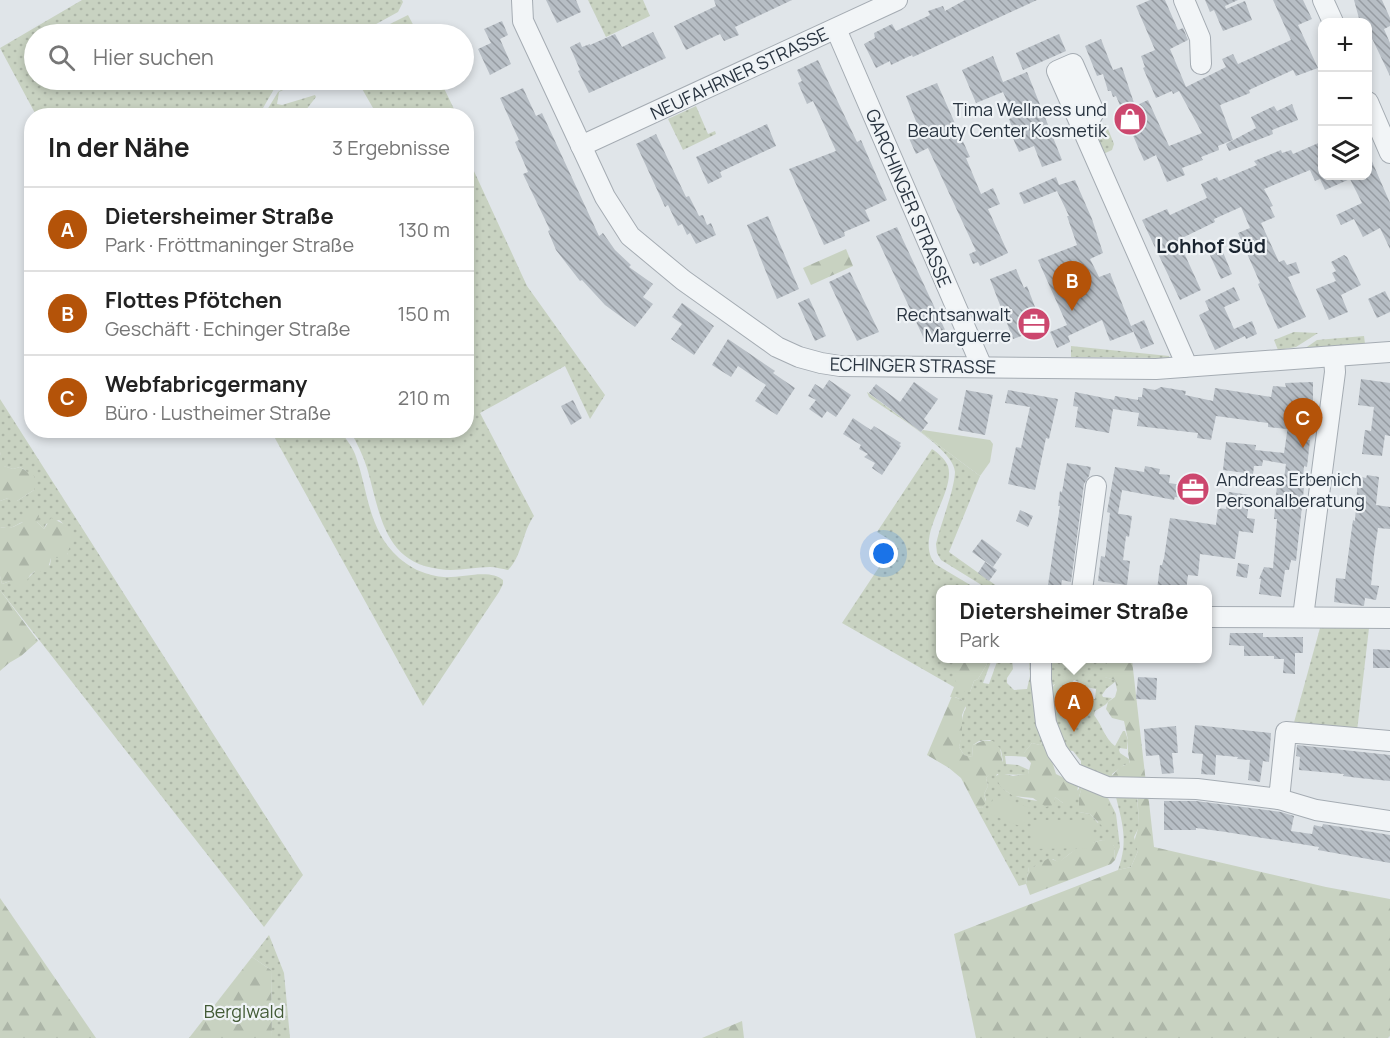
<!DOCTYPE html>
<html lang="de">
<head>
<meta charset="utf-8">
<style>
	body { margin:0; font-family:Manrope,sans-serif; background:#f2f2f2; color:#222 }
	.controls { position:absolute; right:18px; top:18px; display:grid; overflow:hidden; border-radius:12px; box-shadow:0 3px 9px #0003 }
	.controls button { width:54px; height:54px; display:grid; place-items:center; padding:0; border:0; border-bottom:2px solid #e0e0e0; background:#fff; color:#222; font:30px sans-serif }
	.you { position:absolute; left:884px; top:554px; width:21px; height:21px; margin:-15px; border:4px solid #fff; border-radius:50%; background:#1a73e8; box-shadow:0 0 0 9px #1a73e833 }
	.badge { display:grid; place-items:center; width:39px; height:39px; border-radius:50%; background:#b45309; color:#fff; font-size:20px; font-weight:700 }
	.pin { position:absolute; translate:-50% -50px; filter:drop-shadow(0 2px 3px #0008) }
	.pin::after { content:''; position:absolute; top:32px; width:21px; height:18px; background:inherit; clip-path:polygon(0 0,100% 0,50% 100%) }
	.popup { position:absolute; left:936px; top:585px; width:276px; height:78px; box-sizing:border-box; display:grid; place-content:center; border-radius:12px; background:#fff; filter:drop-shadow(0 2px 4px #0005); font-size:20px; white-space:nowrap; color:#767676 }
	.popup b { font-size:22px; color:#222 }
	.popup::after { content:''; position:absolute; left:50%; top:100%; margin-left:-12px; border:12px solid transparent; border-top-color:#fff }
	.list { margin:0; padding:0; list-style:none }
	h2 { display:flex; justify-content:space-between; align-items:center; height:78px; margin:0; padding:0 24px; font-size:26px }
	h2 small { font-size:20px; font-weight:400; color:#767676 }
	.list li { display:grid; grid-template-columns:39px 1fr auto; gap:18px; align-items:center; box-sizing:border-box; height:84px; padding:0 24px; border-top:2px solid #e0e0e0 }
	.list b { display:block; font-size:22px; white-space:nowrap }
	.list p { margin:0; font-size:20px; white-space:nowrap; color:#767676 }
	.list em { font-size:20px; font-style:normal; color:#767676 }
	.icon { flex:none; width:33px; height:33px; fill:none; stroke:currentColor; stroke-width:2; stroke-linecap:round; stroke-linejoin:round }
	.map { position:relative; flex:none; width:1390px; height:1038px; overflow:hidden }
	.search { position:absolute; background:#fff; box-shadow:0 3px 9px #0003; left:24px; top:24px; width:450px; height:66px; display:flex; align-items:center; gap:15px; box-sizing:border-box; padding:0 21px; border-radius:33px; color:#767676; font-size:22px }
	.panel { position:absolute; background:#fff; box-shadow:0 3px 9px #0003; left:24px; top:108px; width:450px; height:330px; border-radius:24px }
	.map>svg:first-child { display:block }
	.grass { fill:url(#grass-dots); fill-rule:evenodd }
	.forest { fill:url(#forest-firs) }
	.green { fill:#c8d2c1 }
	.building { fill:url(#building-back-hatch) }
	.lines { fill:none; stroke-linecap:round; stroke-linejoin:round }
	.minor-casing { stroke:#a5acb3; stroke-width:22 }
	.minor { stroke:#f2f5f7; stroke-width:20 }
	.labels { text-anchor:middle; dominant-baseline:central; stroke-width:4.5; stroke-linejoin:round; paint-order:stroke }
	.street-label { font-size:18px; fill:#293440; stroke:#eff3f6 }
	.poi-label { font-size:18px; fill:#293440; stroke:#eff3f6; text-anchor:end }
	.park-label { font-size:18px; fill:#435b36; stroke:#eff3f6 }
	.neighbourhood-label { font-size:20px; font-weight:bold; fill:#1b2530; stroke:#eff3f6 }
</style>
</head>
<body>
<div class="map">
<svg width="1390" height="1038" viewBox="0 0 1390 1038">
	<defs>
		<pattern id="grass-dots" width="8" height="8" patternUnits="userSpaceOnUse" patternTransform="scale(1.5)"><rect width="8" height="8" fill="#c8d2c1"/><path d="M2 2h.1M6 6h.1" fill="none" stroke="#acb5a7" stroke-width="1.8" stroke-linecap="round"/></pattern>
		<pattern id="forest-firs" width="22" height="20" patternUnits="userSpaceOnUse" patternTransform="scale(1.5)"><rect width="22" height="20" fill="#c8d2c1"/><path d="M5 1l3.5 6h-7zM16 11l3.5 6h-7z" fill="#acb5a7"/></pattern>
		<pattern id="building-back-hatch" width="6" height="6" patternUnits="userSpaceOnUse" patternTransform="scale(1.5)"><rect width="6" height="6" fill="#b7bec5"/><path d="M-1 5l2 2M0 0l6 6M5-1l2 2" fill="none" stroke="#959ba1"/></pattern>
	</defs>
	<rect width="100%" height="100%" fill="#e0e5e9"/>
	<!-- grass -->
	<g class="grass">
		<path d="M82,0H402L403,2L398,12L358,34H34V80H287L274,89L259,115H36L0,48Z"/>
		<path d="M588,0H643L650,16L606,37Z"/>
		<path d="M408,15L418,34H370Z"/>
		<path d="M297,80H303L279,92L277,104L282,105L315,95L316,97L302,115H264L278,92Z"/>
		<path d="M357,80H440L454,109L447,113L448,115H377Z"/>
		<path d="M696,106L708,134L715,131L716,134L683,150L668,119Z"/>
		<path d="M1106,124L1114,144L1112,150L1101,155L1093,133L1094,130Z"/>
		<path d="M467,156L527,286L605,395L590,419L565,366L480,413L534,516C522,532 522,557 508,570C502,569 496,567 490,567C473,567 456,572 439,569C383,562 380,512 367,468C363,455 357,443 350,431L466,430Z"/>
		<path d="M1294,332L1318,333L1296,347L1278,350L1274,340Z"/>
		<path d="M1364,336L1365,344L1304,349L1317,340Z"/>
		<path d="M1071,346L1169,356V358L1071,357Z"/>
		<path d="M867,392L980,476L949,552L1001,589H988L941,560L937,553L936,544C941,522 954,492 955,472C955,449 888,411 869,397Z"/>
		<path d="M0,399L303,875L264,927L0,590V576L2,584L10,581L26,580L35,571L50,565L51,558L68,554C67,540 72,530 59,520L46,524L44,529L37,522C32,522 25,521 20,523C11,528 11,529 0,527V501L8,498L17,501L34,490C34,479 30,472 20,467L13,469L3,466L0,452Z"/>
		<path d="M271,431H341C345,438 352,446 355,454C369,492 367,529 399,558C411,568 421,573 436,576C456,581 488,567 503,580V584L499,592L423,706Z"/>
		<path d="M932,449C938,453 945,459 948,466C956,494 913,535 935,564L977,589L940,590V658L955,659L970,692L974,681L978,679L990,659H992L983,683L989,684L998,659H1012L1013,669L1007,678V683L1014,690L1027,689L1030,676L1029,659H1037L1049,741L1042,742L1040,745L1032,743L1024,753L1026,757C1019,756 1012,756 1005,756L1006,764L1018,765L1029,770L1028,775L997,774L996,777C998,780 1001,786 1004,789C1013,799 1041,803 1054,800L1055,797L1063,803L1079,789V781L1083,783L1079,797V812L1090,814L1098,823L1110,807L1106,794L1116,814L1120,847L1115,860L1114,846L1103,840C1085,844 1073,849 1059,863L1053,859L1034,867H1029L1026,884L1019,886L976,807L982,808L986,800L984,794L988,786L986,778L1003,761L1001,750L990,740L979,741L973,745L972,757L964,755L959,747C963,734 959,720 966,708L962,700L955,697H950L954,687L842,623L895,543L877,532Z"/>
		<path d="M1320,628H1369L1357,731L1293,726Z"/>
		<path d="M1045,659H1119L1107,663L1105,677L1115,680V682L1106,689L1102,695L1103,697L1112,698L1105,705L1095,711L1094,715C1102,725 1105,739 1115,746L1123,731H1125L1128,740L1127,749L1120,748L1119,750L1120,753L1129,759L1130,764L1124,765L1112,774L1115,783L1081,770V761L1073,751L1060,749ZM1074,674V680L1079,682L1081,686L1096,689L1095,699H1085L1078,692H1068L1062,704L1053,685Z"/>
		<path d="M1115,793H1137L1139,827L1134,837L1138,851L1131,867L1118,870C1129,841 1122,822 1115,793Z"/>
		<path d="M269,935L284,973L290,1038H272L271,970L252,957Z"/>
	</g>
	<!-- forest -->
	<g class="forest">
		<path d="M846,249L853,266L811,285L803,268Z"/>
		<path d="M0,452L4,466L13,469L20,467L34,476V490L17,501H11L8,498L0,501Z"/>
		<path d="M27,509L36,510L39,516L37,522L44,529L51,518L64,524L72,535C69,543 70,551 66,558H51L47,572L35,571L30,575L24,586L19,588L10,581L2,584L0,576V527C11,530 14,526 23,522V514Z"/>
		<path d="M0,590L38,641L21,656L9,663L0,671Z"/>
		<path d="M955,659H990L978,679L974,681L970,692L961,691C952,680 956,671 955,659Z"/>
		<path d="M1116,659L1132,660L1146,783H1115L1112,776L1120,767L1130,763L1128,753V740L1124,721L1112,718L1106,709L1108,702L1115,697L1117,690L1115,680L1104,677L1102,672L1107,663Z"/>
		<path d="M1071,670L1074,674V680C1067,688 1068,699 1059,705L1053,703C1051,686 1054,684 1065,671Z"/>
		<path d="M952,696L962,700L966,705L962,715V736L959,747L964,755L972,757L973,745L982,741H993L1000,748L1003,764L986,778L988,786L984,794L986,802L982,808L976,807L961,778L949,768L927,755Z"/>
		<path d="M1045,739L1056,774L1064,778L1071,776L1079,781L1076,798L1070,803H1063L1055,797L1054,805L1046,807L1033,798L1013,796L1001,787L995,777L1000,773L1013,776L1028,774L1031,763L1023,754L1032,743L1040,745Z"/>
		<path d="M1083,783L1106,794L1113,813L1106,826H1102L1090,814L1079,812V797Z"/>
		<path d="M1137,793H1148L1154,847L1326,887L1390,899V1036L1388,1038H976L954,934L1118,870L1131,867L1138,851C1132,839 1136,839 1138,828C1139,822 1138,800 1137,793Z"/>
		<path d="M1103,840L1109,841L1114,846L1115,860L1111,864L1030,895L1026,884L1029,867H1034L1049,858L1059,862L1081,845Z"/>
		<path d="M0,898L96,1038H0Z"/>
		<path d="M252,957L271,970L272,1038H189Z"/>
		<path d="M742,1021L744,1038H702Z"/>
	</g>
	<!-- green -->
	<g class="green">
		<path d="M923,430L990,440L993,444L990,462L980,476L921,432Z"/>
		<path d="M995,795L1030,808L1022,827L987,813Z"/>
		<path d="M1033,820H1093V848L1033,849Z"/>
	</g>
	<!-- building -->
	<g class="building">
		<path d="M546,0H576L581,12L557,23Z"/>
		<path d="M714,0H792L735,27L739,35L724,41L720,34L686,50L674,26L716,6Z"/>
		<path d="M965,0H1037L913,57L912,55L891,65L890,61L876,68L864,44L875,38L874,33L892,24L896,31L930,15L928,11L943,6L945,11Z"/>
		<path d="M1150,0H1165L1178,30L1183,28L1188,40L1170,49L1186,87L1226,67L1222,59L1233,54L1238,64L1291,40L1273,0H1303L1312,19L1298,25L1318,68L1296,76L1293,70L1249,90L1250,93L1220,105L1233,140L1218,146L1219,150L1201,157L1203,160L1182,168L1185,175L1167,182L1156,155L1144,161L1116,96L1113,97L1111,91H1108L1103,74L1097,76L1085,46L1101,39L1113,70L1122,67L1135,106L1148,100L1169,146L1202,133L1179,91L1173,94L1172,91L1156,98L1143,68L1145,67L1141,56L1155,50L1136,6Z"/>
		<path d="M1205,0H1238L1225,6L1226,9L1245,1L1252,20L1223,31L1214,10L1210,12Z"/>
		<path d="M1354,0H1382L1390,18V26L1384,29L1390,43V76L1368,30V22H1360Z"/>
		<path d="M502,21L508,35L500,39L511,64L490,75L478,49L491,43L484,29Z"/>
		<path d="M653,32L666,58L589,93L578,71L580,70L570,47L580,42L582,47L590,44V45L615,34L622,47Z"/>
		<path d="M1059,34L1066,51L1023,70L1016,53Z"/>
		<path d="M993,56L1003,82L1027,72L1062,160L1042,167L1034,146L1019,152L1012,136L1015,135L1009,119L1014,117L1003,92L976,103L962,70Z"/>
		<path d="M818,60L857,142L861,140L887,200L865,210L870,221L844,232L845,236L824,245L789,169L836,151L813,101L807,104L798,83L802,81L797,70Z"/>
		<path d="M937,83L970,157L966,158L981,194L993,188L1000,204L988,209L1008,253L980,266L978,262L973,264L969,254L976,251L928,148L916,154L907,134L919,129L906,96Z"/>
		<path d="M523,88L536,116L542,113L599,236L603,233L615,250L631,265L629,267L653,284L643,297L653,304L635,327L605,305L582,280L580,281L556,250L548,231L550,230L523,174L528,172L515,142L519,140L500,98Z"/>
		<path d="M1292,104L1298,120L1272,130L1273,134L1229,151L1226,144L1256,128L1251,117L1274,106L1277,111Z"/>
		<path d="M767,124L776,146L720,172L722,177L708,184L696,157Z"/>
		<path d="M656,134L686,197L689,196L699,216L703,215L707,225L711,223L716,235L696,244L690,233L687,235L682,224L678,226L668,205L665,207L636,144Z"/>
		<path d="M1323,141V176H1368V152L1390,203V249L1380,228L1363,237L1354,219L1341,225L1336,215L1362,203L1350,179L1325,190L1320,179L1315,181L1310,170L1264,189L1273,206L1270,207L1275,217L1261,223L1279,262L1284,260L1287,265L1296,262L1300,273L1288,277L1306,317L1278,329L1258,284L1260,283L1238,233L1250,228L1241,207L1214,219L1215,222L1180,239L1182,243L1180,244L1201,290L1180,300L1142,220L1167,209L1170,215L1207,198L1201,184L1217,177L1219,181L1257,165L1254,161L1281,150L1282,153L1291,150L1293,154Z"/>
		<path d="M1056,177L1059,185L1075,180L1092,219L1103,253L1090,259L1099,277L1110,273L1131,326L1144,320L1154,344L1141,349L1131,326L1133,332L1110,341L1102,320L1068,336L1070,342L1057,348L1050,332L1067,325L1038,260L1077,245L1067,216H1069L1057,191L1024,204L1019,193Z"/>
		<path d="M768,216L799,289L777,299L747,225Z"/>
		<path d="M897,227L947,334L926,343L876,236Z"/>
		<path d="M1220,245L1232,274L1221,279L1208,251Z"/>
		<path d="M1344,255L1347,257L1361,285L1341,295L1348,312L1329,320L1316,289L1336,281L1332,273L1336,271L1331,262Z"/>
		<path d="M1016,269L1024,288L1027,286L1043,328L1013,339L990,279Z"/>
		<path d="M850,272L879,332L857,341L829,282Z"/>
		<path d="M1234,287L1240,300L1224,307L1234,329L1252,321L1257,334L1246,339L1245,336L1215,350L1199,315L1209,310L1205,301Z"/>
		<path d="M1385,291L1390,301V312L1377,318L1368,299Z"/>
		<path d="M809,298L826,336L815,341L798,303Z"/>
		<path d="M682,303L714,326L694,355L671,339L682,324L672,317Z"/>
		<path d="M728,339L775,371L773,373L795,388L777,415L755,401L766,385L738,366L731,377L712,365Z"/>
		<path d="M1361,379L1390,383V436L1385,435L1382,456L1362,454L1365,430L1371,431L1374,407L1358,405Z"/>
		<path d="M829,380L851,395L836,417L827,411L822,418L809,409L816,400L808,396L815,384L823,389Z"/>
		<path d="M914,382L938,399L924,419L928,423L921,432L869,393L876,384L900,402Z"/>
		<path d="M1313,382V404L1289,405L1287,429L1268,427V423L1216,416L1211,440L1197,438L1198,433L1137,426L1139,413L1113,409L1109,433L1075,427L1078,407L1073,406L1075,392L1114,400L1115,396L1138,400V397H1142L1143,388L1155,390L1161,387L1186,391L1185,395L1213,401L1215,388L1271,397L1273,386L1286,387L1285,383Z"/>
		<path d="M966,390L993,395L985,435L958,430Z"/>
		<path d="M1008,390L1058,399L1049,439L1046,438L1035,490L1008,484L1016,447L1021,448L1030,407L1005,403Z"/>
		<path d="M573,400L582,418L571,425L561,406Z"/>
		<path d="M853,418L871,430L874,426L901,443L899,445L901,446L882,475L872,468L875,463L864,457L868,454L859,449L861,445L843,434Z"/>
		<path d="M1288,426L1309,429L1307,440H1310L1307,467L1304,466L1302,488H1304L1296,561L1291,560L1289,570H1285L1281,597L1259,594L1261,579H1259L1264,567L1273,568L1277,519H1274L1277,485L1283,486L1286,464L1263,460L1262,466H1254L1253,474L1223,470L1226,442L1256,445L1255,450L1284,453Z"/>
		<path d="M1067,463L1091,467L1089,476L1084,484L1071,582L1062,580L1061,587L1048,585L1060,506H1058L1060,491L1062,492Z"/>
		<path d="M1145,466L1160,469L1159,474L1170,475L1169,483L1202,488L1200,500L1175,497L1174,500L1122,490L1118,514L1115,513L1132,516L1129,537L1126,536L1123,560L1130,561L1127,585L1098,581L1101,556L1105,557L1110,513L1107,512L1115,467L1144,472Z"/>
		<path d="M1367,475L1379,477L1376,505L1390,507V529L1378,528L1374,555L1371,585L1379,586L1376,600L1365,598L1364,606L1334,602L1336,578L1345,579L1353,520L1355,521L1358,476L1366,478Z"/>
		<path d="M1229,492L1250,495L1247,518L1255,519L1253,533L1239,531L1235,559L1200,554L1198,576L1188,575L1186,590H1157L1160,565H1162L1164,558L1170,518L1216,525L1218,508L1226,509Z"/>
		<path d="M1020,510L1033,516L1028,527L1016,521Z"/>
		<path d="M982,539L1002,554L993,567L972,552Z"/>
		<path d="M985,562L997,570L989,581L978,573Z"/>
		<path d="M1238,563L1249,565L1247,578L1236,576Z"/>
		<path d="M1230,633H1263V637H1303V653H1295V674L1283,673L1284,659H1274V656H1244V646L1229,645Z"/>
		<path d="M1373,649L1390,650V668H1373Z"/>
		<path d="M1138,677L1157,678L1156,700L1136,699Z"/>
		<path d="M1195,725L1271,733L1269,762L1263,761L1260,782L1248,780L1250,760L1237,759L1238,757L1216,755L1215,775L1201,774L1203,754L1192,753Z"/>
		<path d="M1176,726L1178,753H1172L1174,773L1162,774L1159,755L1146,756L1144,729Z"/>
		<path d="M1297,745L1390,755V781L1359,778L1343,776L1344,774L1299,770L1300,757L1296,756Z"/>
		<path d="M1164,801H1196L1281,812L1294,816L1291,831L1312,834L1314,825L1322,827L1323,824L1390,835V863L1318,850L1319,847L1226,832L1196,828V830H1164Z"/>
	</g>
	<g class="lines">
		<!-- minor casing -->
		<g class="minor-casing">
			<g id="minor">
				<path d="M522,0L523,21L605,197L630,236L683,280L777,347L799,357L821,363L840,366L1156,369L1390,352"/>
				<path d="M1184,0L1200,38L1201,64"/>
				<path d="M1323,0L1333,22"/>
				<path d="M836,29L982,367"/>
				<path d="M1368,102L1390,153"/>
				<path d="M1083,131L1094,112L1073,64L1057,71C1099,167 1141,263 1184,359V367"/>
				<path d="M581,146L897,0"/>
				<path d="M1082,590L1096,486"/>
				<path d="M1208,617L1390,618"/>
				<path d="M1303,617L1335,372L1334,357"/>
				<path d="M1041,658V680L1046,723L1057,751L1073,773L1107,787L1197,789L1279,799L1286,732L1390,741"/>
				<path d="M1279,799L1316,810L1390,821"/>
			</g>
		</g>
		<!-- minor -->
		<use href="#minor" class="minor"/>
	</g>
	<!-- icons -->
	<defs>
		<g id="shop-disc" transform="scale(1.725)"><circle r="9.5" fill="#cc476e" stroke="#eff3f6"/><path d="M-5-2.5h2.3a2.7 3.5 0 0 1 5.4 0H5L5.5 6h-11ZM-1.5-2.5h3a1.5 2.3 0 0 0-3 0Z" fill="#fff"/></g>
		<g id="office-disc" transform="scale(1.725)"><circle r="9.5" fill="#cc476e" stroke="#eff3f6"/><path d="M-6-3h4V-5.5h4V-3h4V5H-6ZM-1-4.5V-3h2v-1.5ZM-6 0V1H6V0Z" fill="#fff"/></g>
	</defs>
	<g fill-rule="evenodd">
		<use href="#shop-disc" x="1130" y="119"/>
		<use href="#office-disc" x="1034" y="324"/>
		<use href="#office-disc" x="1193" y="489"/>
	</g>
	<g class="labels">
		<!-- street labels -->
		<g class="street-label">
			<text transform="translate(739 73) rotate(-25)">NEUFAHRNER STRASSE</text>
			<text transform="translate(909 198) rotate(67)">GARCHINGER STRASSE</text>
			<text transform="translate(913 365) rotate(1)">ECHINGER STRASSE</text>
		</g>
		<!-- poi labels -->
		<g class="poi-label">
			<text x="1107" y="109">Tima Wellness und<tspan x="1107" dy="21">Beauty Center Kosmetik</tspan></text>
			<text x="1011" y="314">Rechtsanwalt<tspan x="1011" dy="21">Marguerre</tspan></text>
			<text x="1216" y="479" text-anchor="start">Andreas Erbenich<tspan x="1216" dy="21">Personalberatung</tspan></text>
		</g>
		<!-- park labels -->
		<g class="park-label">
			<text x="244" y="1011">Berglwald</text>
		</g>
		<!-- neighbourhood labels -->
		<g class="neighbourhood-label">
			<text x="1211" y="245">Lohhof Süd</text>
		</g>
	</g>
</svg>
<div class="controls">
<button>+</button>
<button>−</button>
<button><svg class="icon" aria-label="layers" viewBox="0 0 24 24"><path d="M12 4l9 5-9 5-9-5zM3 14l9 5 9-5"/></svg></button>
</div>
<div class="you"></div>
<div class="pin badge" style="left:1074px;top:732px">A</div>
<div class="popup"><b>Dietersheimer Straße</b>Park</div>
<div class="pin badge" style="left:1072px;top:311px">B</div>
<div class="pin badge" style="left:1303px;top:448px">C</div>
<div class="search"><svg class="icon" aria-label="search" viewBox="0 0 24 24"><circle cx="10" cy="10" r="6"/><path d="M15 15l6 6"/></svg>Hier suchen</div>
<section class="panel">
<h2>In der Nähe<small>3 Ergebnisse</small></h2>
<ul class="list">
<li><span class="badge">A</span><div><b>Dietersheimer Straße</b><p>Park · Fröttmaninger Straße</p></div><em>130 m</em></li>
<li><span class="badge">B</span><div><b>Flottes Pfötchen</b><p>Geschäft · Echinger Straße</p></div><em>150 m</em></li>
<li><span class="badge">C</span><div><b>Webfabricgermany</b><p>Büro · Lustheimer Straße</p></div><em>210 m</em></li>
</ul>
</section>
</div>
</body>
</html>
